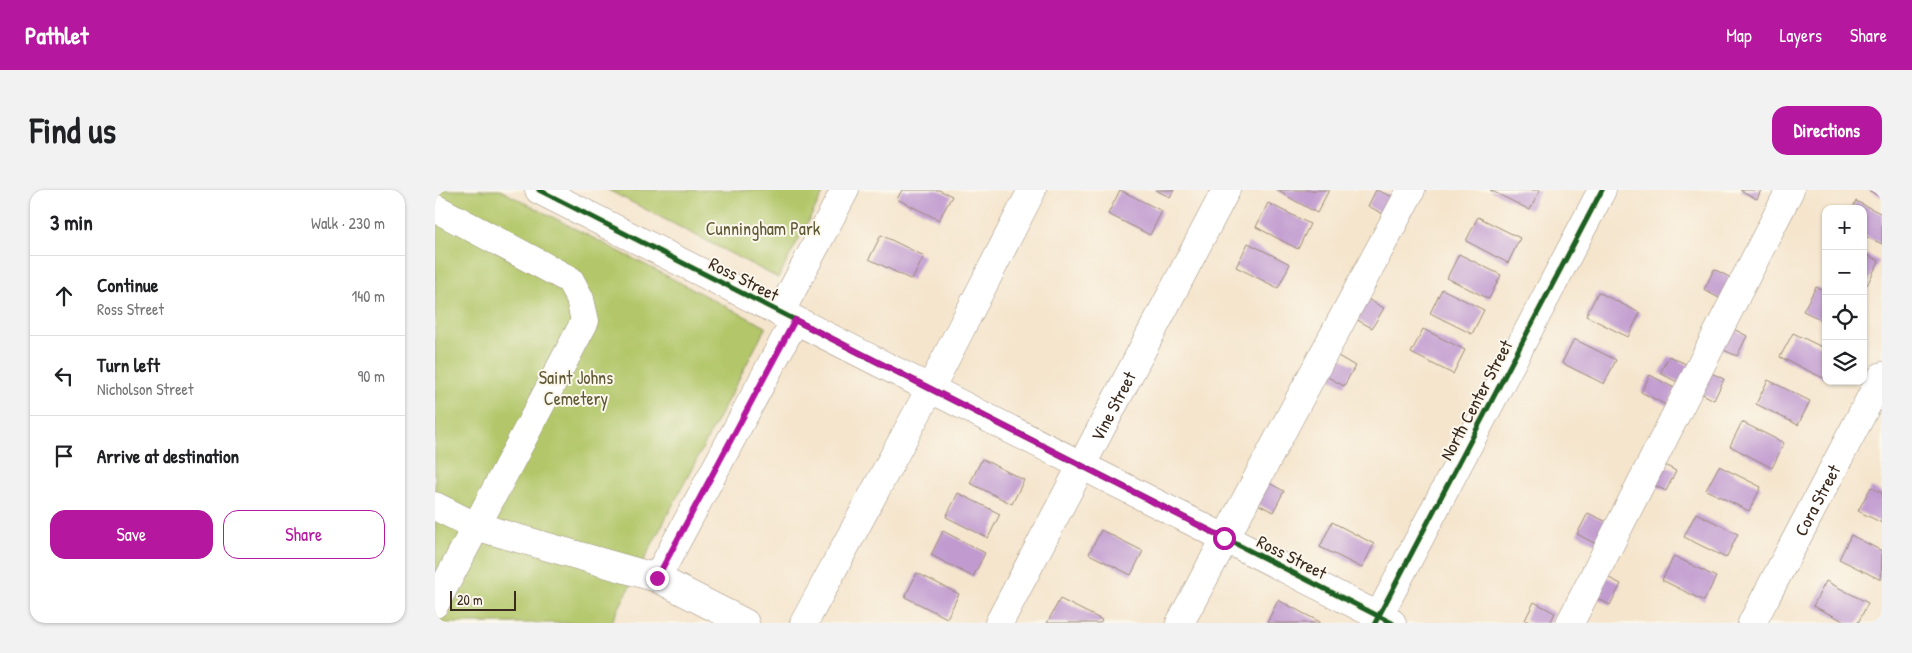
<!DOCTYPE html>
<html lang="en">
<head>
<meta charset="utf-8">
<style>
	body { margin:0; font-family:"Patrick Hand",sans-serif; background:#f2f2f2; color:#202124 }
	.controls { position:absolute; right:15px; top:15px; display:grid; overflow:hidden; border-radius:10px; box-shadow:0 1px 4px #0004 }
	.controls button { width:45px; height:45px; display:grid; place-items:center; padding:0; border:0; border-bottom:1px solid #e0e0e0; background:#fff; color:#202124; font:25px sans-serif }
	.scale { position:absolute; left:15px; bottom:12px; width:66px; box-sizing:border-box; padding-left:5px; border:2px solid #3b2a1e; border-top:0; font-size:14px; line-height:18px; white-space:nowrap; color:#3b2a1e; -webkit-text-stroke:4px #fbf7ec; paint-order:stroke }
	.stop { position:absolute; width:15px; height:15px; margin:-11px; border:4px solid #b5179e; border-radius:50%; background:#fff }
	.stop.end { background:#b5179e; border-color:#fff; box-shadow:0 1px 5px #0008 }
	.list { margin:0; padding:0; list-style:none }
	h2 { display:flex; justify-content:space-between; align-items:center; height:65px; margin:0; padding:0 20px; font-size:21px }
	h2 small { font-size:16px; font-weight:400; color:#757577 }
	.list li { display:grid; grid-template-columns:32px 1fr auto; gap:15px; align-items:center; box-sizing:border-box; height:80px; padding:0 20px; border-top:1px solid #e0e0e0 }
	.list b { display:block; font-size:19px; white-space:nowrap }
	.list p { margin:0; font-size:16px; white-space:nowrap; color:#757577 }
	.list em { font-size:16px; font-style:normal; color:#757577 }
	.actions { display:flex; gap:10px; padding:15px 20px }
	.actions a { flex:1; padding:11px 0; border:1px solid #b5179e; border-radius:15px; text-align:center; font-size:18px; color:#b5179e }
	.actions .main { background:#b5179e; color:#fff }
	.icon { flex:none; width:28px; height:28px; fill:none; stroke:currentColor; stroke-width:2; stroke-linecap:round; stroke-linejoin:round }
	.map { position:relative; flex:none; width:1447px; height:433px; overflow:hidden; border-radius:15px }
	header { display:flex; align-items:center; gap:30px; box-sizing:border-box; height:70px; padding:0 25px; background:#b5179e; color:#fff }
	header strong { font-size:24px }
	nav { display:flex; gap:28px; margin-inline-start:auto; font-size:18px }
	.intro { display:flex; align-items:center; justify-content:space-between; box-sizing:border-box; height:120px; padding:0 30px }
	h1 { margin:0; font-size:35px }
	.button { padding:12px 22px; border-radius:15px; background:#b5179e; color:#fff; font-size:18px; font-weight:700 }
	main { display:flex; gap:30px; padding:0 30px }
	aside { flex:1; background:#fff; border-radius:15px; box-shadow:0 1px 4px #0004 }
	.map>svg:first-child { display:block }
	.green { fill:#b3c76b; stroke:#777844 }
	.building { fill:#c19bd0 }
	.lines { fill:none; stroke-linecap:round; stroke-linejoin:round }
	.minor-casing { stroke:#988876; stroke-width:29 }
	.minor { stroke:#fff; stroke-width:28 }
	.cycleway-casing { stroke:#fbf7ec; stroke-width:8 }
	.cycleway { stroke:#1b5e20; stroke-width:5 }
	.route { stroke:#b5179e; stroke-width:6 }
	.labels { text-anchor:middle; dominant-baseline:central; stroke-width:4; stroke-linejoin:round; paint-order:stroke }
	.park-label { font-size:18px; fill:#5f5935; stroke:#fbf7ec }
	.street-label { font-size:18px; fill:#3b2a1e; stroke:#fbf7ec }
</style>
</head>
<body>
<header>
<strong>Pathlet</strong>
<nav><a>Map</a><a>Layers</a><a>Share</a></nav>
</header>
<div class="intro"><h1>Find us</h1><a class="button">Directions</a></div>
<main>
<aside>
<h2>3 min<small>Walk · 230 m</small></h2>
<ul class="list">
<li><svg class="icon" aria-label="ahead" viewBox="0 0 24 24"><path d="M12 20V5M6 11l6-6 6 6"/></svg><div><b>Continue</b><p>Ross Street</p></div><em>140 m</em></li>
<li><svg class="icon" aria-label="left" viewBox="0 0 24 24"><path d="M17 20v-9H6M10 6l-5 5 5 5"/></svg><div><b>Turn left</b><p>Nicholson Street</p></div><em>90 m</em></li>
<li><svg class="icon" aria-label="arrive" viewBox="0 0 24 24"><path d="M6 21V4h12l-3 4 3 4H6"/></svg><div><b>Arrive at destination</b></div></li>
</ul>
<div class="actions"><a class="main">Save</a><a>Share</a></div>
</aside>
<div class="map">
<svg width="1447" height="433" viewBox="0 0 1447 433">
	<rect width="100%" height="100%" fill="#fbf7ec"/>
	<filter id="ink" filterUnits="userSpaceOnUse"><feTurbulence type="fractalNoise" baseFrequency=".02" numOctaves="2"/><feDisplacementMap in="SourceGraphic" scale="10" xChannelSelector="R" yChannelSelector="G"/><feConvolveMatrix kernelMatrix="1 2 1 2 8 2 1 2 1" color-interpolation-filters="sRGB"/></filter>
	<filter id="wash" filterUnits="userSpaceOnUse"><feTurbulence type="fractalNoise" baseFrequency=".0096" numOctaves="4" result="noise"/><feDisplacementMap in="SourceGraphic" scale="20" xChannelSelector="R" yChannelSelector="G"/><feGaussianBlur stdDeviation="1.12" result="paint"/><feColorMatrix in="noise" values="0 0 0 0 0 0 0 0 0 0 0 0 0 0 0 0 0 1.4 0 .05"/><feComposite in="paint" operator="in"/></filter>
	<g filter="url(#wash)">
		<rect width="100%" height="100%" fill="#f5e5cd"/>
		<!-- green -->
		<g class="green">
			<path d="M0,0H65L331,137L176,433H0Z"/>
			<path d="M173,0H390L343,88Z"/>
		</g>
		<g id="blocks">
			<!-- building -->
			<g class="building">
				<path d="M467,0H504L517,6L504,30L462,9Z"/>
				<path d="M685,0L727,21L715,45L673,24Z"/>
				<path d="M720,0H739L735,7Z"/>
				<path d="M841,0H894L882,23Z"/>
				<path d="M941,0L961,8L952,26L933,16Z"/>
				<path d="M1055,0H1105L1095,20Z"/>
				<path d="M1305,0H1326L1322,9Z"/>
				<path d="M1433,0H1447V7Z"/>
				<path d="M1421,11L1447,24V54L1428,45V19H1417Z"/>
				<path d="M833,13L875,34L863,59L821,37Z"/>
				<path d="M1043,27L1085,48L1073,73L1031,51Z"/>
				<path d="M446,45L489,66L477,90L434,69Z"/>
				<path d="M813,53L855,74L843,98L801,77Z"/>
				<path d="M1428,63L1444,71L1432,95L1428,93Z"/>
				<path d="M1024,64L1066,85L1054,109L1012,88Z"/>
				<path d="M1279,79L1296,88L1286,109L1269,100Z"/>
				<path d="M1381,97L1391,102V132L1368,121Z"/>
				<path d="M1007,99L1049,120L1037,144L995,123Z"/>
				<path d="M1163,102L1205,123L1193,147L1151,126Z"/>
				<path d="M927,106L949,118L937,138L915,126Z"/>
				<path d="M1295,137L1312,146L1302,166L1284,158Z"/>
				<path d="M988,139L1030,160L1018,184L976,163Z"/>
				<path d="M1358,143L1391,159V182L1388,188L1345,167Z"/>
				<path d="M1139,149L1181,170L1169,194L1127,173Z"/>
				<path d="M898,163L920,176L909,196L887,184Z"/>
				<path d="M1234,166L1255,176L1246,194L1225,183Z"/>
				<path d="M1272,181L1289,189L1279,210L1262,201Z"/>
				<path d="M1215,185L1241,199L1233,216L1206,202Z"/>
				<path d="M1333,190L1375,211L1363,235L1321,214Z"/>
				<path d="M1307,232L1349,253L1337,278L1295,256Z"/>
				<path d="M547,269L589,290L577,314L535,293Z"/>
				<path d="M1224,272L1241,281L1231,301L1214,293Z"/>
				<path d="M1284,276L1326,297L1314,321L1271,300Z"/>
				<path d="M830,291L849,301L838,322L819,312Z"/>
				<path d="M1436,297L1447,303V333L1423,321Z"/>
				<path d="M523,303L565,324L553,348L511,327Z"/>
				<path d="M1153,323L1172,332L1161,354L1142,344Z"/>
				<path d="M1261,323L1303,344L1291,368L1249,347Z"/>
				<path d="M897,332L939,354L927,378L885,357Z"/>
				<path d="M666,340L708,361L696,385L654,364Z"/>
				<path d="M508,341L550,363L538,387L496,365Z"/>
				<path d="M1416,345L1447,361L1446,390L1404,369Z"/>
				<path d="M1239,366L1281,387L1269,411L1227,390Z"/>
				<path d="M482,383L524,404L512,428L470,407Z"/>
				<path d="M1166,384L1186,394L1175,415L1156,405Z"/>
				<path d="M1391,391L1433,413L1423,433H1413L1378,416Z"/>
				<path d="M625,409L667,430L665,433H612Z"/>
				<path d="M843,410L885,432V433H832Z"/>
				<path d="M1099,412L1120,423L1115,433H1096L1090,430Z"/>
			</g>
		</g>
	</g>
	<g filter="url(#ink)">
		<use href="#blocks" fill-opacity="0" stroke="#988876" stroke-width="1"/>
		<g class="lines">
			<!-- minor casing -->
			<g class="minor-casing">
				<g id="minor">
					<path d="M104,0L957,433"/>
					<path d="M0,18L135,90L145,109L150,131L0,414"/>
					<path d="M345,123L410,0"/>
					<path d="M0,316L40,336L222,388L310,433"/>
					<path d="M222,388L360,130"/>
					<path d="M369,433L495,199L597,0"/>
					<path id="s1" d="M564,433L791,0"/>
					<path d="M745,433L976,0"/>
					<path d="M940,433L1167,0"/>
					<path d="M1135,433L1355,0"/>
					<path id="s2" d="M1317,433L1447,186"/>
				</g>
			</g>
			<!-- minor -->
			<use href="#minor" class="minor"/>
			<!-- cycleway casing -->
			<g class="cycleway-casing">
				<g id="cycleway">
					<path d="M104,0L957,433"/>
					<path d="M940,433L1167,0"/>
				</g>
			</g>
			<!-- cycleway -->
			<use href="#cycleway" class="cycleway"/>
		</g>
	</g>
	<g class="lines" filter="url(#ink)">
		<!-- route -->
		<path class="route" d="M222,388L360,130L789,348"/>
	</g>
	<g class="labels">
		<!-- park labels -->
		<g class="park-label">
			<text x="328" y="38">Cunningham Park</text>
			<text x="141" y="187">Saint Johns<tspan x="141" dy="21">Cemetery</tspan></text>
		</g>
		<!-- street labels -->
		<g class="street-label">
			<text transform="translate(309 89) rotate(27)">Ross Street</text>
			<text transform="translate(1041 210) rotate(-62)">North Center Street</text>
			<text stroke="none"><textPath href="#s1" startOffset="245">Vine Street</textPath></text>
			<text stroke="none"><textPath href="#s2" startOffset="139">Cora Street</textPath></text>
			<text transform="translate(857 367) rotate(27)">Ross Street</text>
		</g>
	</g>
</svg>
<div class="controls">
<button>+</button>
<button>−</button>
<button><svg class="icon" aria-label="locate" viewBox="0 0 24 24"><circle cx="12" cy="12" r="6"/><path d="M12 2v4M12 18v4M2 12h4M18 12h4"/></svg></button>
<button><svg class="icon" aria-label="layers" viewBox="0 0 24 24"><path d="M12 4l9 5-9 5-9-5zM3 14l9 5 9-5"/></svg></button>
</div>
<div class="scale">20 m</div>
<div class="stop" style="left:789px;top:348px"></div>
<div class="stop end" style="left:222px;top:388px"></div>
</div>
</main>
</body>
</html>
